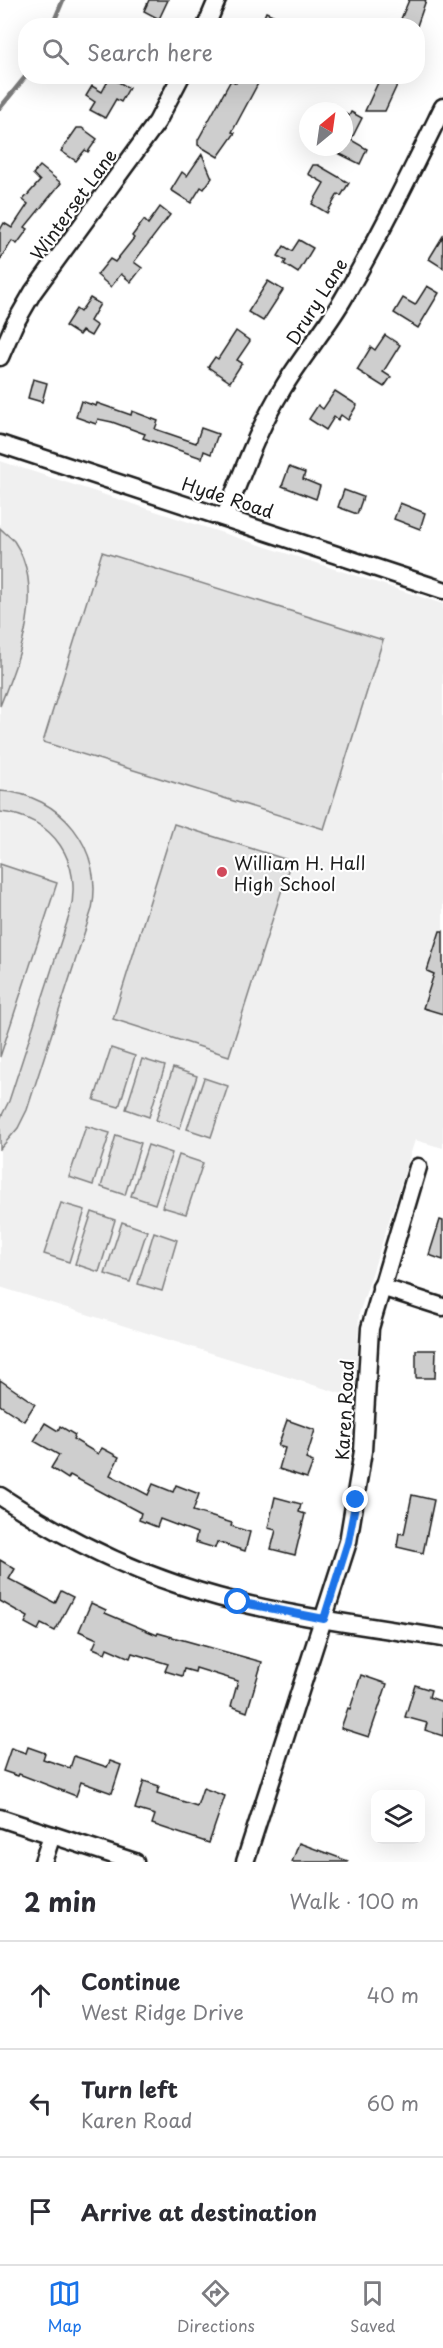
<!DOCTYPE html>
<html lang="en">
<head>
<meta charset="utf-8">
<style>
	body { margin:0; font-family:"Playpen Sans",sans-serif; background:#f2f2f3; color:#2b2b33 }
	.controls { position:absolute; right:18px; bottom:18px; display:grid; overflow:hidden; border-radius:12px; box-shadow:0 6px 24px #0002 }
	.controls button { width:54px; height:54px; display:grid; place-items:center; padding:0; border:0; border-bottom:2px solid #e1e1e2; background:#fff; color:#2b2b33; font:30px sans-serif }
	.compass { position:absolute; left:299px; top:102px; width:54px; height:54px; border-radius:50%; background:#fff; box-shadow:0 6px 24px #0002; rotate:29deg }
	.stop { position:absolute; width:18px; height:18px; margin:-14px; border:4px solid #1a73e8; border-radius:50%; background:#fff }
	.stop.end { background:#1a73e8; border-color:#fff; box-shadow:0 2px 6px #0008 }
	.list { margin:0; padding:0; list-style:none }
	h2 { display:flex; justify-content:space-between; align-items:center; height:78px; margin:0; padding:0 24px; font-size:26px }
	h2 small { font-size:20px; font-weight:400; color:#7c7c81 }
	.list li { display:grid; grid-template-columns:39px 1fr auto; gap:18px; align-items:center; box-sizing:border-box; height:108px; padding:0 24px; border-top:2px solid #e1e1e2 }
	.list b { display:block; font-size:22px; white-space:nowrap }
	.list p { margin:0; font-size:20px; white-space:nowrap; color:#7c7c81 }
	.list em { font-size:20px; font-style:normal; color:#7c7c81 }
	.icon { flex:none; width:33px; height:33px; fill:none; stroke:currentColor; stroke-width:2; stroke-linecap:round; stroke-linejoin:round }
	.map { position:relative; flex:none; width:443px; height:1862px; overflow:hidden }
	.search { position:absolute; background:#fff; box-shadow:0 6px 24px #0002; left:18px; right:18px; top:18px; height:66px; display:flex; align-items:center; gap:15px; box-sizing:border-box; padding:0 21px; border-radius:24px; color:#7c7c81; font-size:22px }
	.sheet { height:402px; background:#fff }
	nav { display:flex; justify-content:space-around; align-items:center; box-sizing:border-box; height:84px; border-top:2px solid #e1e1e2; background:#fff; font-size:16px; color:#7c7c81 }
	nav a { display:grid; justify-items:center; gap:3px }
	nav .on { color:#1a73e8 }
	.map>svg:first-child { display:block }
	.built { fill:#f0f0f0 }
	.green { fill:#e2e2e2; stroke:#7f7f7f; stroke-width:1.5 }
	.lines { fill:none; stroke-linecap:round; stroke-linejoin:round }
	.stream { stroke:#7a7a7a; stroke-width:4.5 }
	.building { fill:#cecece; stroke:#1c1c1c; stroke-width:1.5 }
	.street-casing { stroke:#1c1c1c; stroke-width:21 }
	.street { stroke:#fff; stroke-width:16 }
	.route { stroke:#1a73e8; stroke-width:8 }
	.poi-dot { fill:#d1495b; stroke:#fff; stroke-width:2 }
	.labels { text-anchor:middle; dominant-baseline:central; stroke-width:4.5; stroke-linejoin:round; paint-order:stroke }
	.street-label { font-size:18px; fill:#1c1c1c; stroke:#fff }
	.poi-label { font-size:18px; fill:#1c1c1c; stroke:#fff; text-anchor:start }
</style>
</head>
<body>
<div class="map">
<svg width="443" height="1862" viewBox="0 0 443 1862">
	<rect width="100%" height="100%" fill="#fff"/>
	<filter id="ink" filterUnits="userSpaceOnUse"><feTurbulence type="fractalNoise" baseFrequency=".0167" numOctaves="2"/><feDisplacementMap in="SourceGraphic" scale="12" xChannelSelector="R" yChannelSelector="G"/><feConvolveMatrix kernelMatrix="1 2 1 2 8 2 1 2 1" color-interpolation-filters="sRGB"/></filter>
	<g filter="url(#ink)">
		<!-- built -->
		<path class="built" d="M0,461L443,604V1148L415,1140L359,1314L355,1398L0,1287Z"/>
		<!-- green -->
		<g class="green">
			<path d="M0,528C4,532 10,537 14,541C47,590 19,658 0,706Z"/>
			<path d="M102,552L383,640L324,829L43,742Z"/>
			<path d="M0,791C61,794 104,849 92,909L27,1110L18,1128L0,1149V1119L9,1101L70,913C83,862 54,817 0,812Z"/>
			<path d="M174,824L291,861L229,1056L113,1019Z"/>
			<path d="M0,864L57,883L0,1057Z"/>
			<path d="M111,1048L135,1056L119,1107L94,1100Z"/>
			<path d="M142,1059L165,1066L149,1117L126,1109Z"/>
			<path d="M173,1068L197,1076L180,1128L156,1120Z"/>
			<path d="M204,1078L228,1086L211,1137L187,1129Z"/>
			<path d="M86,1126L110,1133L93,1185L69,1177Z"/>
			<path d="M116,1135L141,1143L125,1195L101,1187Z"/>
			<path d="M148,1145L172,1153L155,1204L131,1196Z"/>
			<path d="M179,1155L203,1163L186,1214L162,1207Z"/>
			<path d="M61,1203L85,1210L69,1262L44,1254Z"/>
			<path d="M92,1212L115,1220L99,1272L75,1264Z"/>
			<path d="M122,1222L147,1231L130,1282L105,1274Z"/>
			<path d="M154,1232L177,1240L162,1291L138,1284Z"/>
		</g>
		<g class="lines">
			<!-- stream -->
			<g class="stream">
				<path d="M52,26L63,0"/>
				<path d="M0,108L26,76"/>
			</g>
		</g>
		<!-- building -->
		<g class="building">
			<path d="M149,0H168L159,19L144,11Z"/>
			<path d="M409,0H426L417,26H398Z"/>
			<path d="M266,12L297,26H260Z"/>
			<path d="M239,76H262L232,132L235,133L218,157L198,145V140L231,80L236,83Z"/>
			<path d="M381,76L398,83L385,111H365Z"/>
			<path d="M110,77L129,88L121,102L116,99L105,118L90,110L95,102L86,96L92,86L102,92Z"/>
			<path d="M351,112L362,118L351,140L367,149L360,164L326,147H344V113L349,116Z"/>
			<path d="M77,128H82L97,139L88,152L85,150L76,161L61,151Z"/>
			<path d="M202,154L212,178L204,189L201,187L191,203L171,190L182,172L187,176Z"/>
			<path d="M313,165H318L349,183L341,196L338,194L327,213L312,204L324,183L308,174Z"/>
			<path d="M40,166L61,183L25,227L28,229L17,244L12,241L0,260V230L4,223L12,228L28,204L23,200L40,181L33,174Z"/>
			<path d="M160,207L170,215L134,262L142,268L131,282L121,274L111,287L97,275L110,259L115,262L134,238L132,236L144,220L148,224Z"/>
			<path d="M443,236V268L429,259Z"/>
			<path d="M299,240L313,248L298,273L284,264L286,261L278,256L284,246L292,251Z"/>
			<path d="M268,281L283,290L263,321L248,312Z"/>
			<path d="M427,286L439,293L418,328L394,313L403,298L415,305Z"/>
			<path d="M90,298L100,304L90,321L97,326L91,336L82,331L79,335L65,326L76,309L80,312Z"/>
			<path d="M236,331L250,341L237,360L242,363L230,382L208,367L215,357L218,359Z"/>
			<path d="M385,335L400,345L383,372L391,377L384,387L357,370L371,347L375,350Z"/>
			<path d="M33,379L47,383L42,402L28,398Z"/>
			<path d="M335,391L357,405L348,420L341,415L338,420L334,417L326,430L309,419L318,405L323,409Z"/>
			<path d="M81,401L96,406L97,403L131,415L132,411L158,421L155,429L196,443L201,428L218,434L211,454L204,451L202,458L143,438L145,434L112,422L98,419L96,424L76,417Z"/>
			<path d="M289,467L305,473L303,479L320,486L316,499L282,486Z"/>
			<path d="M344,490L363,497L357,514L338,507Z"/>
			<path d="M400,503L425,513L420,529L394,519Z"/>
			<path d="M440,931H443V1014L423,1008L434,974L427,971Z"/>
			<path d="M440,1220L443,1221V1260L429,1255Z"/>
			<path d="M416,1350H436L435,1378H416Z"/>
			<path d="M0,1380L35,1404L24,1421L0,1405Z"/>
			<path d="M287,1420L315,1430L306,1459L313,1462L307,1478L279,1469L285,1448L278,1446Z"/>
			<path d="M45,1423L58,1431L60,1426L75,1435L73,1439L98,1454L102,1448L119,1457L110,1475L148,1495L153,1484L173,1492L176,1485L199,1494L193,1511L232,1523L231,1526L250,1532L245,1551L217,1542L215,1548L195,1542L197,1533L160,1519L157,1527L139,1520L141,1513L70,1475L68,1479L51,1468L59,1455L34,1441Z"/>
			<path d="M412,1495L434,1500L423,1553L397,1547L399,1533L404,1534Z"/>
			<path d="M275,1497L301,1504L299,1512L305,1514L295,1555L271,1549L276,1530L268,1528Z"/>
			<path d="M0,1560L15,1569L9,1579L55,1603L61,1591L73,1597L55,1631L41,1624L38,1630L25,1623L28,1617L0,1601Z"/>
			<path d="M91,1603L106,1610L105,1613L157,1635L158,1633L262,1662L247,1712L231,1706L238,1681L196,1668L195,1672L184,1669L182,1676L165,1671L168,1664L132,1653L130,1658L107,1648L105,1653L93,1648L97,1639L79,1631Z"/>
			<path d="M361,1675L387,1684L369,1737L341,1728L348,1708L350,1709Z"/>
			<path d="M415,1685L431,1690L429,1697L443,1702V1736L425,1730L427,1723L405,1717Z"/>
			<path d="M28,1747L45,1753L43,1759L70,1768L74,1756L107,1767L110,1761L121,1765L112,1793L81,1782L76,1796L19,1774L18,1776L3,1771L11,1748L26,1753Z"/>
			<path d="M144,1781L159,1786L157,1793L197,1806L203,1788L225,1796L209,1843L152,1824L155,1815L135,1809Z"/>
			<path d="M299,1843L348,1861V1862H292Z"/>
		</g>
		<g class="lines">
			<!-- street casing -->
			<g class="street-casing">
				<g id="street">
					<path d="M206,26L217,0"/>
					<path d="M0,357L14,325L33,292L157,122L181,76"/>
					<path d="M0,444L443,590"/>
					<path d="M225,516C243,472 258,428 283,388C301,358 324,331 342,301C379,238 411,172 443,107"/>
					<path d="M381,1287L443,1307"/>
					<path d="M0,1496C56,1533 116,1564 179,1585C264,1614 355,1624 443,1638"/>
					<path d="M0,1818L135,1862"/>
					<path d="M43,1862L52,1835"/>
					<path d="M245,1862L348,1542L363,1451L370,1328L418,1167"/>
				</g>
			</g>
			<!-- street -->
			<use href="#street" class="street"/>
		</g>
	</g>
	<g class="lines" filter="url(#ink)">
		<!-- route -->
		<path class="route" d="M238,1602L324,1619L348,1542L356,1500"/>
	</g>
	<!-- markers -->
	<circle class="poi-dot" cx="222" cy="872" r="6"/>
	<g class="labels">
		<!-- street labels -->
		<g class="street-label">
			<text transform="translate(73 204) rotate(-54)">Winterset Lane</text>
			<text transform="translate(316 301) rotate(-58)">Drury Lane</text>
			<text transform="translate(228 497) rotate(18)">Hyde Road</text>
			<text transform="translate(344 1410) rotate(-87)">Karen Road</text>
		</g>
		<!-- poi labels -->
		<g class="poi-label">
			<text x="234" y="862">William H. Hall<tspan x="234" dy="21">High School</tspan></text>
		</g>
	</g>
</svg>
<div class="controls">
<button><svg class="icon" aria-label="layers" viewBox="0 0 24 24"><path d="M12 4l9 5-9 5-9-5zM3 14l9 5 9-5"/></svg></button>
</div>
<svg class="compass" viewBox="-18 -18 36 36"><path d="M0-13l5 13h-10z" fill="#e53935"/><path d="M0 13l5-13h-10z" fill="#7c7c81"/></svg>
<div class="stop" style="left:238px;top:1602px"></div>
<div class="stop end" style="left:356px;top:1500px"></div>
<div class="search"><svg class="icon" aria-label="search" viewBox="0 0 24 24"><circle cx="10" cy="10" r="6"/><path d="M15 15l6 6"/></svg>Search here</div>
</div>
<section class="sheet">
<h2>2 min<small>Walk · 100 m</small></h2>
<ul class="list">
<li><svg class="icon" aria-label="ahead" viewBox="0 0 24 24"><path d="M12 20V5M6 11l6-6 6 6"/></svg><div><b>Continue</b><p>West Ridge Drive</p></div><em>40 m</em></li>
<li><svg class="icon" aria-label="left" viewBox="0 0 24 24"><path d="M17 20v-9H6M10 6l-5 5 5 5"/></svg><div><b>Turn left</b><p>Karen Road</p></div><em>60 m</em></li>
<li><svg class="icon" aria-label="arrive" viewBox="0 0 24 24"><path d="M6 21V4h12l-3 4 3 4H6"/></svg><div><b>Arrive at destination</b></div></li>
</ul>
</section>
<nav>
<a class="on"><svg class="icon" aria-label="map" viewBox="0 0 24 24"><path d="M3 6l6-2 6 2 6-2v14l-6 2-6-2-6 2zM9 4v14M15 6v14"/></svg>Map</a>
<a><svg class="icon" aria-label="directions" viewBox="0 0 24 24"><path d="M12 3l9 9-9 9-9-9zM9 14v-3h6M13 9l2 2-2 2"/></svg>Directions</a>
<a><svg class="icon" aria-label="saved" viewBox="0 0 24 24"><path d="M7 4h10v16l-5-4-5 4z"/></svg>Saved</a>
</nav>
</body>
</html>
